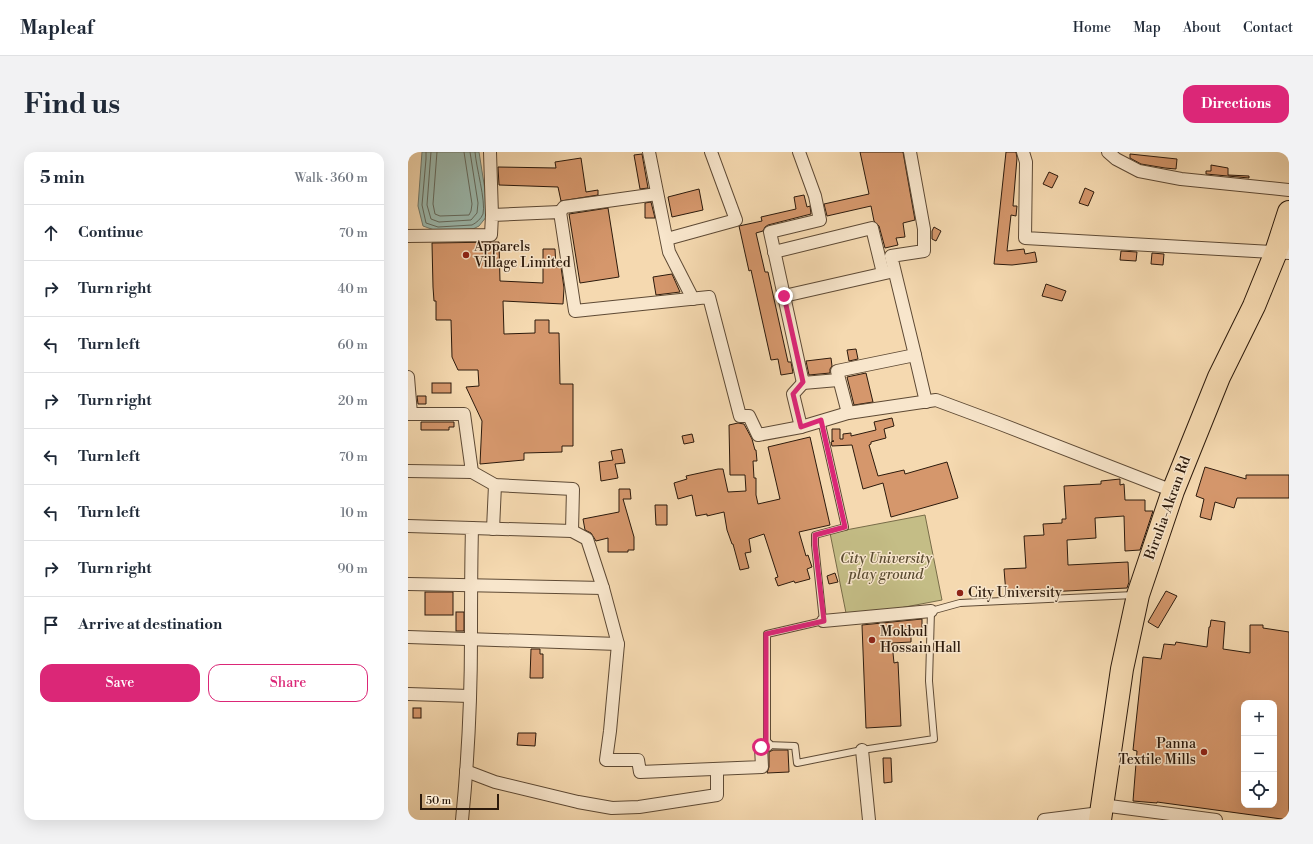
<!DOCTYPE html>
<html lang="en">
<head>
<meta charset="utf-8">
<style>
	body { margin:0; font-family:"Libre Bodoni",serif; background:#f2f2f3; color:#1f2937 }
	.controls { position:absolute; right:12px; bottom:12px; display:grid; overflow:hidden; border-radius:8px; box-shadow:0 4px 16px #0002 }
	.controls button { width:36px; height:36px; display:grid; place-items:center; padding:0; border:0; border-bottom:1px solid #e0e1e3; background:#fff; color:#1f2937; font:20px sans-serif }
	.scale { position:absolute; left:12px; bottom:10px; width:79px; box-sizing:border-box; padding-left:4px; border:2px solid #2c1a0c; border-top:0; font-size:11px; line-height:14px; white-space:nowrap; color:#2c1a0c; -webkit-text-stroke:3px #f8e6cc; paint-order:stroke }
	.stop { position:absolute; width:12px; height:12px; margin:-9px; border:3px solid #db2777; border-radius:50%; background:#fff }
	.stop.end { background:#db2777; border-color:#fff; box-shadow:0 1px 4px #0008 }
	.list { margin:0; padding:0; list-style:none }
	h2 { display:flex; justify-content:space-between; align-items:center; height:52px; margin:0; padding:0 16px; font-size:17px }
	h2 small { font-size:13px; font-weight:400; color:#747a83 }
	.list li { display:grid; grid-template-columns:26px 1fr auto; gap:12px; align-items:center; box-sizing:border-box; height:56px; padding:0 16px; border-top:1px solid #e0e1e3 }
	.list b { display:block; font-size:15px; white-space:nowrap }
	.list em { font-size:13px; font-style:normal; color:#747a83 }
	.actions { display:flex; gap:8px; padding:12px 16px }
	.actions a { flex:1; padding:9px 0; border:1px solid #db2777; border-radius:12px; text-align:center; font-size:14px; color:#db2777 }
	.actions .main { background:#db2777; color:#fff }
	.icon { flex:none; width:22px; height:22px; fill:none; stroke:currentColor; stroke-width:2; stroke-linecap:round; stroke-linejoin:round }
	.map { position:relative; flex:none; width:881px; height:668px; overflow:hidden; border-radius:12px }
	header { display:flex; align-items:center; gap:24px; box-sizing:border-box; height:56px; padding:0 20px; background:#fff; border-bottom:1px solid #e0e1e3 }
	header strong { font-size:19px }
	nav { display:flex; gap:22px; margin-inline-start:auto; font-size:14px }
	.intro { display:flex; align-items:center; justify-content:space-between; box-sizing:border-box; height:96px; padding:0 24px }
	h1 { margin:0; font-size:28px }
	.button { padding:10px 18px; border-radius:12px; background:#db2777; color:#fff; font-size:14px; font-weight:700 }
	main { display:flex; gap:24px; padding:0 24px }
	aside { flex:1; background:#fff; border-radius:12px; box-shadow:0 4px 16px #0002 }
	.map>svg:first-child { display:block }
	.green { fill:#c4bd86; stroke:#786c49 }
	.water { fill:#9cbaaf; stroke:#6f7a6e }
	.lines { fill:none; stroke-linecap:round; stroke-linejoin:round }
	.shore { stroke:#646a5e; stroke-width:1 }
	.building { fill:#d5976c; stroke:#2c1a0c; fill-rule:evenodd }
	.lane-casing { stroke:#5e4a35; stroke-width:8 }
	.street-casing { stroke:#5e4a35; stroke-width:14 }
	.highway-casing { stroke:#2c1a0c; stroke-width:24 }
	.lane { stroke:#f8e6cc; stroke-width:6 }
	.street { stroke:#f8e6cc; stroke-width:12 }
	.highway { stroke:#f5d9b0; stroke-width:22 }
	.route { stroke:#db2777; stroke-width:5 }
	.poi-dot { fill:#8f2418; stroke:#f8e6cc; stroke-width:1.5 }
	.labels { text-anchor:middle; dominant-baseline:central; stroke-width:3; stroke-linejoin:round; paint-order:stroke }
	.poi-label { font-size:14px; fill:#2c1a0c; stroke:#f8e6cc; text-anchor:start }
	.street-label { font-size:14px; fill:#2c1a0c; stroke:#f8e6cc }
	.park-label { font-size:14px; font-style:italic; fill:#5a4b31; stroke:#f8e6cc }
</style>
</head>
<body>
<header>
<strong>Mapleaf</strong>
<nav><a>Home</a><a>Map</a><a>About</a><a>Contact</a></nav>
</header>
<div class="intro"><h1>Find us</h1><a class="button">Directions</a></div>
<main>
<aside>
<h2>5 min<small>Walk · 360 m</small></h2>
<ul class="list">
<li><svg class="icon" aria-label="ahead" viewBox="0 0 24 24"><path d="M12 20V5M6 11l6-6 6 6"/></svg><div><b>Continue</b></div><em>70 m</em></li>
<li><svg class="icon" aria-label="right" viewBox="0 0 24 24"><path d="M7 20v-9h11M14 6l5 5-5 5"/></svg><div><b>Turn right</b></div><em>40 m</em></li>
<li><svg class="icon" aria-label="left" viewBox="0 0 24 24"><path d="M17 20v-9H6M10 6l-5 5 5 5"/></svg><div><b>Turn left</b></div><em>60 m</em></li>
<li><svg class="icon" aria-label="right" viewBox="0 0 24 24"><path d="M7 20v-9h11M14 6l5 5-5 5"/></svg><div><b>Turn right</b></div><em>20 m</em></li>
<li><svg class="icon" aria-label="left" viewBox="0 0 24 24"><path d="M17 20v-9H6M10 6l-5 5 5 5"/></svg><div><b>Turn left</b></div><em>70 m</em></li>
<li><svg class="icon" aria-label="left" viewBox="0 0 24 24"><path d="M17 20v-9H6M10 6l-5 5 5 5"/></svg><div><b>Turn left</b></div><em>10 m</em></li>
<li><svg class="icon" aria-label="right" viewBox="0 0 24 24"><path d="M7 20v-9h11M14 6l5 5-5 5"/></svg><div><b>Turn right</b></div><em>90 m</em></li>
<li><svg class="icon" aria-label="arrive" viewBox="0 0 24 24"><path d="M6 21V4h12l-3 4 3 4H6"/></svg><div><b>Arrive at destination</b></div></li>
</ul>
<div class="actions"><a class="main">Save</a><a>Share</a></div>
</aside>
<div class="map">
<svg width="881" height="668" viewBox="0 0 881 668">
	<rect width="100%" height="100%" fill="#f5d9b0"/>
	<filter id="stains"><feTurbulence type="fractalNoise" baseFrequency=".005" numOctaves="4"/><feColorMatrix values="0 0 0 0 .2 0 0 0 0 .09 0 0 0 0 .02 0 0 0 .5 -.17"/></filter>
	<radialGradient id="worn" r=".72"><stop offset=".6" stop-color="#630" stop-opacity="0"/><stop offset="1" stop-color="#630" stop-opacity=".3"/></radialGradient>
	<!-- green -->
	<path class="green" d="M517,363L534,448L439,466L422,381Z"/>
	<!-- water -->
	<path class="water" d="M14,0H71L79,51V64L71,74L65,77L29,79L15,74L10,54Z"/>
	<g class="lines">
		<!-- shore -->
		<g class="shore">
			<path d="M18,0V7L14,53L18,71L30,75L64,73C68,71 73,67 75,62C78,49 68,15 67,0"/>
			<path d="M23,0L19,53L23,67L31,70L63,68L69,61L70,51L62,0"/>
			<path d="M29,0L25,52L27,62L32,64L61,63L63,59L64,52L56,0"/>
		</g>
	</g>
	<!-- building -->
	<g class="building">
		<path d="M452,0H495L507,68L495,71L497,85L488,86L490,93L477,96L471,74L466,69L463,54L419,64L416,52L461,42Z"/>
		<path d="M598,0H608L609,6L605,54H609L608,64L603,63L599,99L616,97L617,102L627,100L629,110L604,113L586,112Z"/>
		<path d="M234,2L240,36L232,37L226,3Z"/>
		<path d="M722,2L769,7L768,17L757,16L733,12L722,6Z"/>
		<path d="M173,6L178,40L190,38V43L153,49L150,35L91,33L90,15L148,16L147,10Z"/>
		<path d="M803,13L820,16V23L841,24V26L798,22V19H803Z"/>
		<path d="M641,20L650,24L644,36L635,32Z"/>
		<path d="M677,36L686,40L680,54L671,51Z"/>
		<path d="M291,37L295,58L264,65L260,45Z"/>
		<path d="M396,43L399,55L402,54L403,62L360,73L357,75L355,79L348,81L357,120H360L380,210H383L385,221L373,223L370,207L363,208L343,118L341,119L331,74L354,69L353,65L388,57L386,45Z"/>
		<path d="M243,50L247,66H237V51Z"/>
		<path d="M200,56L211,125L172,131L161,62Z"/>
		<path d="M526,75L533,79L528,89L524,87V79Z"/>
		<path d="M91,90L92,129L135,131V97H147L148,115H153L156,136L155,152L95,149L96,182L127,181V168H141V181H151L152,232H165V294H154V300L116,301V308L72,312L74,269L58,235L71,234L70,218H50L44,205L43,168H28V149H26L25,135L24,91Z"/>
		<path d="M713,99L729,100L728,109L712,108Z"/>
		<path d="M744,101L756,102L755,113L743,112Z"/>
		<path d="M264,122L272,140L248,143L245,125Z"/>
		<path d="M638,132L658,139L654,149L634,144Z"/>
		<path d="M448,197L450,207L441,209L439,198Z"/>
		<path d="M423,206L424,214L422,217V221L401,223L398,209Z"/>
		<path d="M458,221L465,250L446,253L439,225Z"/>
		<rect x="24" y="231" width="19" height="10"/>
		<path d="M9,244H18V252H10Z"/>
		<path d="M484,266L486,274L476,277L478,286L463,290V292L461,293L470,324L496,318L497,322L539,310L550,346L483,365L475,331L455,337L444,293L424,294L423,290L426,289H424V277H432V287H435V282L443,281V284L468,278L466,270Z"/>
		<path d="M13,270H46V275H41V278H13Z"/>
		<path d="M330,271L336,272L344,287L347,298H348L349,309H345L346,326H348V343L350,352L372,347L360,295L402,285L422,373L391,380L398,404L400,403L404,415L399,417L402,427L387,431L386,429L370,434L367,426L370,425L356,382L341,387L343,400L337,401L341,416L332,418L325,392H324L319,378L316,360L299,364V362L288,364L284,343L270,347L266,331L279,327L278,324L310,317H315L320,340L338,339L337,323H322L321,273Z"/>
		<path d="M284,282L286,290L276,292L274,284Z"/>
		<path d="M214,297L217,311L207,312L210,326L193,329L191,310L205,308L203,299Z"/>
		<path d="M797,315L838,327V323H881V346H829L826,356L807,350L803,368L792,365L796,347L788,344Z"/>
		<path d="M712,327V333L716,332L717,348H737V359H745L732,398L717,399L716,364L687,366L688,386L659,388L660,413L720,410L721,430L719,436L598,442L596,417L618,416L616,384L636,383L635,372L654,371V367H658L656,334L693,332V329Z"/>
		<path d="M211,337H222L223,347H215L226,385V398H220V400H200V386L188,389L183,381L177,378L175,367L211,360Z"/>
		<path d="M247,353H259V373H248Z"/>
		<path d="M427,421L430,430L421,432L419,424Z"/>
		<path d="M758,439L769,444L750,476L740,470Z"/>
		<rect x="17" y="440" width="28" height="23"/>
		<rect x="48" y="460" width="8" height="19"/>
		<path d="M514,467V477L503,478V490L484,491L486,511L490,510L493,574L458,576L454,473Z"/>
		<path d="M803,468L817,470L815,497L842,501V473H855V476L881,480V668L749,650V651L725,649L729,599L725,598L735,505L753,507L756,492L767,493L768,490L799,495L801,475H802ZM836,551H866V653H836Z"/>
		<path d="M123,497H132V502H135V526H122Z"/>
		<rect x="5" y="556" width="8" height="10"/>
		<path d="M110,581H128L127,594L109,593Z"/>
		<path d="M365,598H380L381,620L359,621L361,615V600Z"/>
		<path d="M475,606H483L484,630L476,631Z"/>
	</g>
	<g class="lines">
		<!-- lane casing -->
		<g class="lane-casing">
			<path id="lane" d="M413,268L437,375L407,383V393L415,469L359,482V593L387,594L389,611L454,598L526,587L521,529L523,459L552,451L726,443"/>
		</g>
		<!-- street casing -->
		<g class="street-casing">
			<g id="street">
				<path d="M82,0L84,63"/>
				<path d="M241,0L261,100L285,147"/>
				<path d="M391,0L407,44L412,68L362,80L395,231L430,228"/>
				<path d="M502,0L516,77V99L483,104L507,203"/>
				<path d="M615,0L618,10L617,86L881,101"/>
				<path d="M700,0L708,7L731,19L773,27L881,38"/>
				<path d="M152,60L156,55L249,42"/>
				<path d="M0,84L83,83L84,63L152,60L167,159L301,145L332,264H341L350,283L393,275L440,261L528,248L590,271L765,339"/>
				<path d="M259,87L328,68L303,0"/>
				<path d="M366,100L464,76L475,121"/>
				<path d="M376,144L482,120"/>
				<path d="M0,225L3,262"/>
				<path d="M440,261L429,219L507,203L518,250"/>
				<path d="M0,262H56L64,320L0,319"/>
				<path d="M393,275L385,242L395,231"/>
				<path d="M64,320L87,333L165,337L164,379"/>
				<path d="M0,374L64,376C63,413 63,449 63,486C63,546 60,608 54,668"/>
				<path d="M64,376L164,379L179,387L195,436L210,492L202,579L198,608H230L232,620L354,615L353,595L359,593"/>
				<path d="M85,377L87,333"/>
				<path d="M0,432L195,436"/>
				<path d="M415,469L523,459"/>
				<path d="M0,485L210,492"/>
				<path d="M0,542L61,544"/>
				<path d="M454,598L461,668"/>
				<path d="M58,619L87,630L170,650L204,656L231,655L309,643V617"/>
				<path d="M694,653L808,668"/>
				<path d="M636,668L692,661"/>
			</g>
		</g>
		<!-- highway casing -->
		<g class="highway-casing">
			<path id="highway" d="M692,668L714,517L730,443L765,339L811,225L846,154L868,100L881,60"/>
		</g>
		<!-- lane -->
		<use href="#lane" class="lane"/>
		<!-- street -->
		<use href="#street" class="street"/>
		<!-- highway -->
		<use href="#highway" class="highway"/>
	</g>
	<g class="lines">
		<!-- route -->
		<path class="route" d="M353,595L358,593V482L416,469L407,393V383L437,375L413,268L393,275L385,242L395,230L376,144"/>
	</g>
	<!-- markers -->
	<g class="poi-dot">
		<circle cx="58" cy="103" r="4"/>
		<circle cx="552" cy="441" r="4"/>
		<circle cx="464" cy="488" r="4"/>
		<circle cx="796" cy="600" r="4"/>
	</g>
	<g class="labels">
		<!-- poi labels -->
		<g class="poi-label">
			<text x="66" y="95">Apparels<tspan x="66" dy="16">Village Limited</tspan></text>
			<text x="560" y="441">City University</text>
			<text x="472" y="480">Mokbul<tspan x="472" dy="16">Hossain Hall</tspan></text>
			<text x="788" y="592" text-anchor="end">Panna<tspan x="788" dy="16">Textile Mills</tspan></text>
		</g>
		<!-- street labels -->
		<g class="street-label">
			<text transform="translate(760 356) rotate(-70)">Birulia-Akran Rd</text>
		</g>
		<!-- park labels -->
		<g class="park-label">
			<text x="478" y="407">City University<tspan x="478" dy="16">play ground</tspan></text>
		</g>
	</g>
	<rect width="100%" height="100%" filter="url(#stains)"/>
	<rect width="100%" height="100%" fill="url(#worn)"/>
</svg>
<div class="controls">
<button>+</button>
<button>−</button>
<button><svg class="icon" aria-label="locate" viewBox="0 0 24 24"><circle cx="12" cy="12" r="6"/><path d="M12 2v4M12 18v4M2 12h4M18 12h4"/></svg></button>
</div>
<div class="scale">50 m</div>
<div class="stop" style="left:353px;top:595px"></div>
<div class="stop end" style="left:376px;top:144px"></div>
</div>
</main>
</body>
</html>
